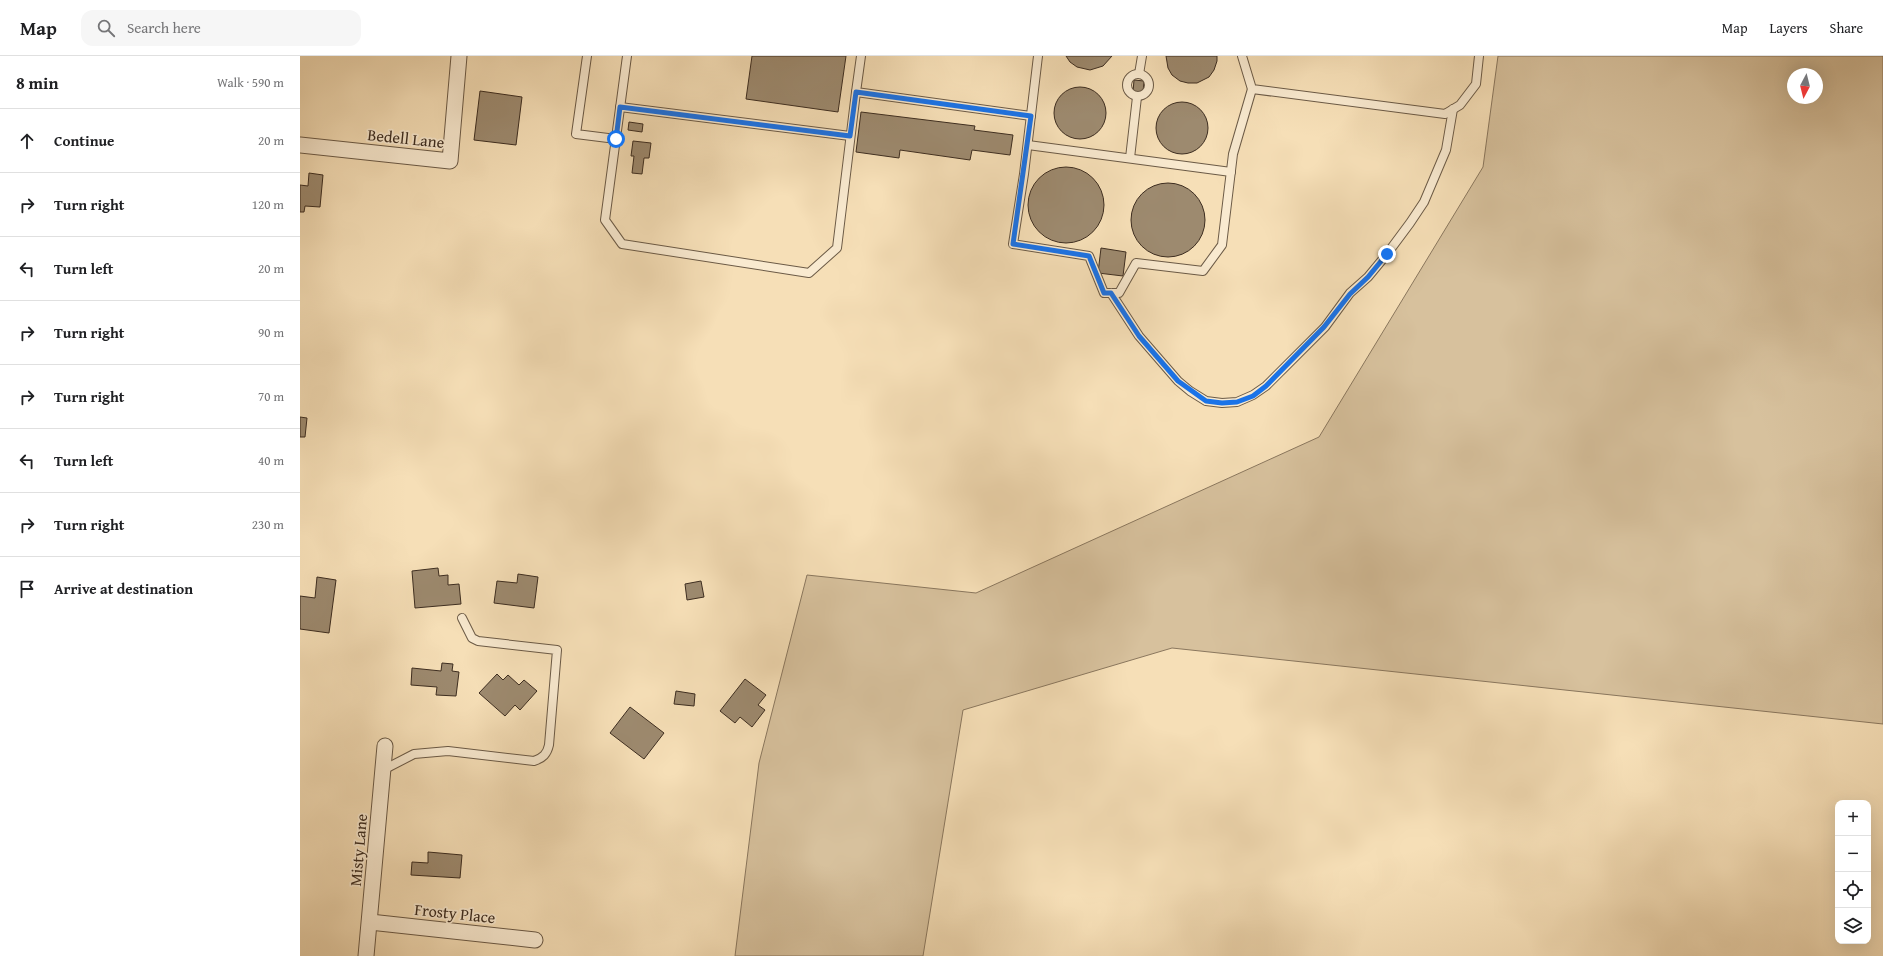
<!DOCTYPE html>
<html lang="en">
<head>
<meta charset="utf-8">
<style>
	body { margin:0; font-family:"Gentium Book Plus",serif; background:#f6f6f6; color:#202124 }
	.controls { position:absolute; right:12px; bottom:12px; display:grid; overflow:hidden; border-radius:8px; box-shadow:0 4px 16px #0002 }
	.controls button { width:36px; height:36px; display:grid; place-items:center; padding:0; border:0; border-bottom:1px solid #e0e0e0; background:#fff; color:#202124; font:20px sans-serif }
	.compass { position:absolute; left:1487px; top:12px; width:36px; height:36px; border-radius:50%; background:#fff; box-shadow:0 4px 16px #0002; rotate:187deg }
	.stop { position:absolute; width:12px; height:12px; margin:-9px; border:3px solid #1a73e8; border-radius:50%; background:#fff }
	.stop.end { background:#1a73e8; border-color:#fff; box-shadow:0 1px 4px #0008 }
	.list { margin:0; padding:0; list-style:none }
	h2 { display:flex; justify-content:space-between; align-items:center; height:52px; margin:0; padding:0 16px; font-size:17px }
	h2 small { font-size:13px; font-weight:400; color:#757577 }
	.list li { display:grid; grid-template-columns:26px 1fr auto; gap:12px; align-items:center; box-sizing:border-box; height:64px; padding:0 16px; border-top:1px solid #e0e0e0 }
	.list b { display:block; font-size:15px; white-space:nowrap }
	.list em { font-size:13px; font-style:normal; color:#757577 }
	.icon { flex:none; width:22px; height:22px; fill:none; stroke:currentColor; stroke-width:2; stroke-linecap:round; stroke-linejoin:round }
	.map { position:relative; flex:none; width:1583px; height:900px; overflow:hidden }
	header { display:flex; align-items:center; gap:24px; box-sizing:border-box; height:56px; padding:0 20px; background:#fff; border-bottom:1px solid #e0e0e0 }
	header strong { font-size:19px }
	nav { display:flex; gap:22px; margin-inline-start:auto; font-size:14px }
	.search { width:280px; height:36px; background:#f6f6f6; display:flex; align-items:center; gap:10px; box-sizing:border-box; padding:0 14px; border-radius:12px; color:#757577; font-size:15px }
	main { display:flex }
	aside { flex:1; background:#fff }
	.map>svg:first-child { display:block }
	.green { fill:#d7c19d; stroke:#8a775e; fill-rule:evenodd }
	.building { fill:#9d8a6f; stroke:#3d2d20 }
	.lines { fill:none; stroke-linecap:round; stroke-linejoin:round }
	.service-casing { stroke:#6b5a46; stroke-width:10 }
	.minor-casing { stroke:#6b5a46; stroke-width:17 }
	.service { stroke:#f9ead0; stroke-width:8 }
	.minor { stroke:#f9ead0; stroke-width:15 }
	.route { stroke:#1a73e8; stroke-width:5 }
	.labels { text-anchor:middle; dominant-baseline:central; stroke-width:3.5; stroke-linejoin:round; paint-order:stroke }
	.street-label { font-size:16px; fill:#3d2d20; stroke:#f9ead0 }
</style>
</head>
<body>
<header>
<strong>Map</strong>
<div class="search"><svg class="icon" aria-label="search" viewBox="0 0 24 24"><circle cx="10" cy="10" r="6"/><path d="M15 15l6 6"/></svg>Search here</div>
<nav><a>Map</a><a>Layers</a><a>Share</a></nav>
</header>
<main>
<aside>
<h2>8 min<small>Walk · 590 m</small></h2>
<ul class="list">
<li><svg class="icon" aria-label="ahead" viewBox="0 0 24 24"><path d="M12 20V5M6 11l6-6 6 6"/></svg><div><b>Continue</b></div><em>20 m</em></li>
<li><svg class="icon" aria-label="right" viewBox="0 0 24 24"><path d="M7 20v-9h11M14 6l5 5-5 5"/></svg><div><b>Turn right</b></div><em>120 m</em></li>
<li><svg class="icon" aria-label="left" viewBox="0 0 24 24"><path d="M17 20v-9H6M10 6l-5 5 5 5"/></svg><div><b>Turn left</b></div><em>20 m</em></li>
<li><svg class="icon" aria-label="right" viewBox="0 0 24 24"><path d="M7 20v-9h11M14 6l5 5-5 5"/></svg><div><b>Turn right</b></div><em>90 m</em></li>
<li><svg class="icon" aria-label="right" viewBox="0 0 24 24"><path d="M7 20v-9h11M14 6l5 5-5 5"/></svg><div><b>Turn right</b></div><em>70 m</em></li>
<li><svg class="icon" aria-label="left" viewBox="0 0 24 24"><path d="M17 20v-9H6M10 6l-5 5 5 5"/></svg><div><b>Turn left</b></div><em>40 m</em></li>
<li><svg class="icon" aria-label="right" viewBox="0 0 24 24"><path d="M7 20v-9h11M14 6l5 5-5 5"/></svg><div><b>Turn right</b></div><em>230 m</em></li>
<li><svg class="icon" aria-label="arrive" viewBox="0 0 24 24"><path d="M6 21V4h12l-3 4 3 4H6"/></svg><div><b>Arrive at destination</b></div></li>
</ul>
</aside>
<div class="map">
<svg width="1583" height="900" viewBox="0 0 1583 900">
	<rect width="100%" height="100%" fill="#f6dfb7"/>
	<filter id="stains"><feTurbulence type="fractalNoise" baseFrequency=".005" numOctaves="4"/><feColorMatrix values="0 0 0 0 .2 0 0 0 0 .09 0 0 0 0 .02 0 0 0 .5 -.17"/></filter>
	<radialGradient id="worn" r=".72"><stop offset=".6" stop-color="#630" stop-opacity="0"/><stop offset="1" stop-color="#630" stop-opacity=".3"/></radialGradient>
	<!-- green -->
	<path class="green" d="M1198,0H1583V668L872,592L663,654L623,900H435L459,707L507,519L676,537L1019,381L1183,111ZM1493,18H1517V42H1493Z"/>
	<!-- building -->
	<g class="building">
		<path d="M452,0H546L538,56L446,43Z"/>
		<path d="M766,0H812L803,10L790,14L777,11L770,6Z"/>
		<path d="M866,0H917V5L914,14L909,21L897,27H888L880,25L872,19L868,12Z"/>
		<path d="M834,24L844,25L843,37L833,36Z"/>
		<circle cx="780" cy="57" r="26"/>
		<path d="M180,35L222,41L216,89L174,84Z"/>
		<circle cx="882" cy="72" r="26"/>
		<path d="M561,56L675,70L674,74L713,79L710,99L672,94L670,104L600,94L599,102L556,96Z"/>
		<path d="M329,66L343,68L342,76L328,74Z"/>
		<path d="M333,85L351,87L349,102H344L342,118L332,117L334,100H331Z"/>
		<circle cx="766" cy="149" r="38"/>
		<path d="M9,117L23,119L20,151L5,150L4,156H0V129L8,130Z"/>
		<circle cx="868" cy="164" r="37"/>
		<path d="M801,192L826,196L823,220L798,217Z"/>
		<path d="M0,361L7,362L5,381H0Z"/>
		<path d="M138,512L139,520L148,519V529L159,528L161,548L115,552L112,515Z"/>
		<path d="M218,518L238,521L234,552L194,547L197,525L217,527Z"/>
		<path d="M17,521L36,524L29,577L0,573V540L15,542Z"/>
		<path d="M401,525L404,541L387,544L385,528Z"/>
		<path d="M142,607L153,608L152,615L159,616L156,640L136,639L137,631L111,629L112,612L141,615Z"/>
		<path d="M197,618L203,624L208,619L219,629L224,624L237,635L220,654L215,649L205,660L179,637Z"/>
		<path d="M445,623L466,639L458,649L465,654L452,671L440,661L435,667L420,655Z"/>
		<path d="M376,635L395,638L394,650L374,648Z"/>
		<path d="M330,651L364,677L344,703L310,677Z"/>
		<path d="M128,796L162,799L160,822L111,819L112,806L128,807Z"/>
	</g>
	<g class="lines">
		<!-- service casing -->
		<g class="service-casing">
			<g id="service">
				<path d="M287,0L276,78L316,83"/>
				<path d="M327,0L305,164L322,188L509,217L537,192L556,36"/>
				<path d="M561,0L556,36L731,60"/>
				<path d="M738,0L724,118L713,188L789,200L804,237H819L836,207L903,215L922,189L933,98L952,33"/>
				<path d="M942,0L952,33L1145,58L1160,49L1176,28L1179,0"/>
				<circle cx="838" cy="29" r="11"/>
				<path d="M839,18L842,0"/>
				<path d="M320,51L550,80"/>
				<path d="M728,89L931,116"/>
				<path d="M830,102L837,41"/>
				<path d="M811,237L839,280L878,325L890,335L906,345L922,347L937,346L953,339L966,330L1025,271L1050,237L1068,221L1087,198L1110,167L1124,146L1146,94L1153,53"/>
				<path d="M83,714L114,698L148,695L234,705C243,702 247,698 249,689L257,594L178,585L172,582L162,562"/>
			</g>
		</g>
		<!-- minor casing -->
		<g class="minor-casing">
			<g id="minor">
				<path d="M0,89L150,105L159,0"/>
				<path d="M70,866L235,884"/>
				<path d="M66,900L85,690"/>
			</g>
		</g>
		<!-- service -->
		<use href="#service" class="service"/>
		<!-- minor -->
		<use href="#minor" class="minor"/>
	</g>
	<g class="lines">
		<!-- route -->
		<path class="route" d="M316,83L320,51L550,80L556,36L731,60L713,188L789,200L804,237H811L839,280L878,325L906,345L922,347L937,346L953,340L966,330L1024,271L1050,238L1068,221L1087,198"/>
	</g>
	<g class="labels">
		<!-- street labels -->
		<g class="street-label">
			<text transform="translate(106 82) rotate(6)">Bedell Lane</text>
			<text transform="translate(58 794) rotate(-85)">Misty Lane</text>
			<text transform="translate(155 857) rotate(6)">Frosty Place</text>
		</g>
	</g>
	<rect width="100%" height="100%" filter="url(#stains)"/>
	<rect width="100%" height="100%" fill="url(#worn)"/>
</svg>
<div class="controls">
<button>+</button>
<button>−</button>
<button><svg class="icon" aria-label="locate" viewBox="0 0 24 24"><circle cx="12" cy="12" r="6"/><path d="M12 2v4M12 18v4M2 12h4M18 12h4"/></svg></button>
<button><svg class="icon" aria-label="layers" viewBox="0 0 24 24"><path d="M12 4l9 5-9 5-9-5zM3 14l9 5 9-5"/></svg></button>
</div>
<svg class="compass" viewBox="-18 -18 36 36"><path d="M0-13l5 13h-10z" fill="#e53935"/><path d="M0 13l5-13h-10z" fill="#757577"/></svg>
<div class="stop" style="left:316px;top:83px"></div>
<div class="stop end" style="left:1087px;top:198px"></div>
</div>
</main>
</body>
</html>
